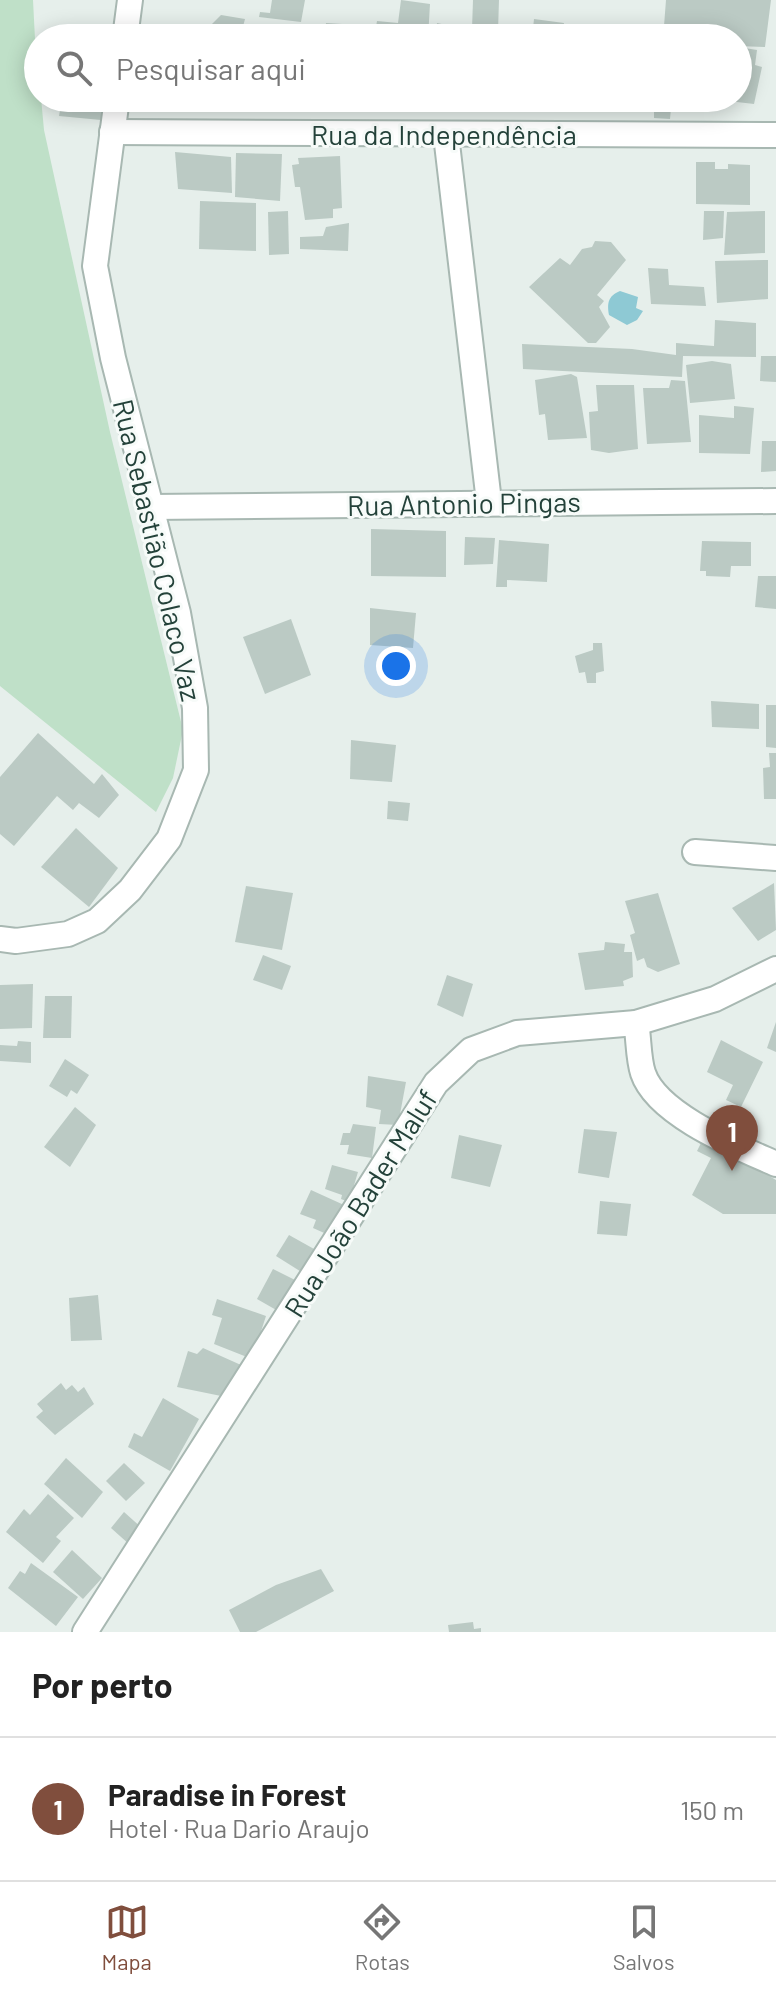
<!DOCTYPE html>
<html lang="pt">
<head>
<meta charset="utf-8">
<style>
	body { margin:0; font-family:Barlow,sans-serif; background:#f6f6f6; color:#222 }
	.you { position:absolute; left:396px; top:666px; width:28px; height:28px; margin:-20px; border:6px solid #fff; border-radius:50%; background:#1a73e8; box-shadow:0 0 0 12px #1a73e833 }
	.badge { display:grid; place-items:center; width:52px; height:52px; border-radius:50%; background:#804e3d; color:#fff; font-size:26px; font-weight:700 }
	.pin { position:absolute; translate:-50% -66px; filter:drop-shadow(0 2px 4px #0008) }
	.pin::after { content:''; position:absolute; top:42px; width:28px; height:24px; background:inherit; clip-path:polygon(0 0,100% 0,50% 100%) }
	.list { margin:0; padding:0; list-style:none }
	h2 { display:flex; justify-content:space-between; align-items:center; height:104px; margin:0; padding:0 32px; font-size:34px }
	h2 small { font-size:26px; font-weight:400; color:#767676 }
	.list li { display:grid; grid-template-columns:52px 1fr auto; gap:24px; align-items:center; box-sizing:border-box; height:144px; padding:0 32px; border-top:2px solid #e0e0e0 }
	.list b { display:block; font-size:30px; white-space:nowrap }
	.list p { margin:0; font-size:26px; white-space:nowrap; color:#767676 }
	.list em { font-size:26px; font-style:normal; color:#767676 }
	.icon { flex:none; width:44px; height:44px; fill:none; stroke:currentColor; stroke-width:2; stroke-linecap:round; stroke-linejoin:round }
	.map { position:relative; flex:none; width:776px; height:1632px; overflow:hidden }
	.search { position:absolute; background:#fff; box-shadow:0 4px 20px #0003; left:24px; right:24px; top:24px; height:88px; display:flex; align-items:center; gap:20px; box-sizing:border-box; padding:0 28px; border-radius:44px; color:#767676; font-size:30px }
	.sheet { height:248px; background:#fff }
	nav { display:flex; justify-content:space-around; align-items:center; box-sizing:border-box; height:112px; border-top:2px solid #e0e0e0; background:#fff; font-size:22px; color:#767676 }
	nav a { display:grid; justify-items:center; gap:4px }
	nav .on { color:#804e3d }
	.map>svg:first-child { display:block }
	.green { fill:#bfe0c8 }
	.water { fill:#8ec9d4 }
	.building { fill:#bbcac4 }
	.lines { fill:none; stroke-linecap:round; stroke-linejoin:round }
	.street-casing { stroke:#a8b8b2; stroke-width:28 }
	.street { stroke:#fff; stroke-width:24 }
	.labels { text-anchor:middle; dominant-baseline:central; stroke-width:6; stroke-linejoin:round; paint-order:stroke }
	.street-label { font-size:28px; fill:#24423a; stroke:#f7fbf9 }
</style>
</head>
<body>
<div class="map">
<svg width="776" height="1632" viewBox="0 0 776 1632">
	<rect width="100%" height="100%" fill="#e6efeb"/>
	<!-- green -->
	<path class="green" d="M0,0H33L38,98H41L44,130L110,432L183,730L173,778L156,812L0,686Z"/>
	<!-- water -->
	<path class="water" d="M620,291L638,297L636,308L643,311L637,320L627,325L609,315C607,303 608,296 620,291Z"/>
	<!-- building -->
	<g class="building">
		<path d="M272,0H305L301,22L259,17L260,12L270,13Z"/>
		<path d="M401,0L430,4L428,38H374L377,21L398,23Z"/>
		<path d="M473,0H499L498,31L472,29Z"/>
		<path d="M666,0H771L765,47L738,46V38L697,35V27L664,26Z"/>
		<path d="M221,15L245,19L240,38H198Z"/>
		<path d="M534,19L564,23L562,38H532Z"/>
		<path d="M326,23L342,24L369,38H325Z"/>
		<path d="M437,23L446,25L447,38H435Z"/>
		<path d="M246,32L256,33L273,38H245Z"/>
		<path d="M738,47L757,50L755,65L762,67L754,104L720,100L738,98Z"/>
		<path d="M62,98H102L101,120L59,116Z"/>
		<path d="M626,98H672L670,119L654,118V110L625,108Z"/>
		<path d="M175,152L231,157L232,193L178,189Z"/>
		<path d="M236,153L282,154L280,201L235,197Z"/>
		<path d="M340,156L342,208L333,209V218L305,220L300,187H295L292,165L299,164L298,158Z"/>
		<path d="M696,162H715V169H728V164L750,165V205L696,204Z"/>
		<path d="M200,201L256,203V251L199,249Z"/>
		<path d="M288,211L289,254L269,255L268,212Z"/>
		<path d="M704,211H724L723,238L703,240Z"/>
		<path d="M765,211V253L724,255L727,212Z"/>
		<path d="M349,223L348,251L300,249V237L323,236L326,227Z"/>
		<path d="M595,241L611,242L626,260L597,295L604,301L599,307L610,327L596,343H588L529,287L560,258L570,265L582,249L592,247Z"/>
		<path d="M768,260V299L717,303L715,261Z"/>
		<path d="M648,268L668,269L669,285L704,287L706,306L651,304Z"/>
		<path d="M715,320L756,323V357L683,356L682,377L523,369L522,344L632,349L676,355V343L714,346Z"/>
		<path d="M761,356H776V382L760,381Z"/>
		<path d="M712,361L731,364L735,399L690,403L686,365Z"/>
		<path d="M571,374L577,377L587,438L548,440L545,414L539,415L535,380Z"/>
		<path d="M671,380L685,381L691,442L647,444L643,388H669Z"/>
		<path d="M596,385H634L638,449L609,453L591,450L589,412L598,411Z"/>
		<path d="M734,406L754,408L750,454L699,453V415L734,418Z"/>
		<path d="M762,441H776V471L761,472Z"/>
		<path d="M371,529L446,531V577L371,576Z"/>
		<path d="M465,537L495,538L493,564L464,565Z"/>
		<path d="M499,540L549,544L547,582L507,580V587H496Z"/>
		<path d="M702,541L751,542V566H731L730,577L706,576V571H700Z"/>
		<path d="M758,576H776V609L755,607Z"/>
		<path d="M370,608L416,613L413,648L370,645Z"/>
		<path d="M291,619L311,675L265,694L243,637Z"/>
		<path d="M593,643H602L604,671L596,673V683H587L585,672L579,673L575,656L593,650Z"/>
		<path d="M711,701L759,704V729L712,727Z"/>
		<path d="M766,705H776V748L766,747Z"/>
		<path d="M38,733L94,784L102,774L119,795L99,818L79,803L73,810L57,796L14,846L0,834V777Z"/>
		<path d="M351,740L396,745L392,782L350,779Z"/>
		<path d="M769,753H776V799H764L763,768L770,767Z"/>
		<path d="M388,801L410,803L408,821L387,819Z"/>
		<path d="M76,828L118,868L89,907L41,867Z"/>
		<path d="M774,883L776,930L758,941L732,908Z"/>
		<path d="M246,886L293,893L282,950L235,942Z"/>
		<path d="M658,893L680,964L658,972L647,967L644,958L637,961L630,935L635,933L625,901Z"/>
		<path d="M605,942L625,944L624,952H632L633,977L623,981L624,986L585,990L578,953L604,950Z"/>
		<path d="M263,955L291,966L282,990L253,980Z"/>
		<path d="M447,975L473,984L463,1017L437,1005Z"/>
		<path d="M33,984L32,1028L0,1029V985Z"/>
		<path d="M45,996H72L71,1038H43Z"/>
		<path d="M776,1022V1052L767,1048Z"/>
		<path d="M721,1040L763,1062L741,1107L726,1100L733,1085L707,1072Z"/>
		<path d="M18,1041L31,1042V1063L0,1061V1045L17,1046Z"/>
		<path d="M65,1059L89,1075L77,1094L71,1090L67,1097L49,1086Z"/>
		<path d="M368,1076L406,1082L398,1125L379,1124L381,1110L366,1107Z"/>
		<path d="M75,1107L96,1125L70,1167L44,1147Z"/>
		<path d="M353,1124L376,1127L372,1158L347,1154L349,1145H340L343,1133H350Z"/>
		<path d="M584,1129L617,1132L609,1178L578,1173Z"/>
		<path d="M459,1135L502,1145L490,1187L451,1178Z"/>
		<path d="M704,1137L776,1180V1214H723L692,1195L711,1158L697,1151Z"/>
		<path d="M332,1165L358,1172L349,1202L341,1199L342,1195L325,1189Z"/>
		<path d="M311,1190L344,1205L331,1236L313,1228L316,1220L300,1214Z"/>
		<path d="M600,1201L631,1204L627,1236L597,1234Z"/>
		<path d="M289,1235L323,1254L311,1278L276,1256Z"/>
		<path d="M273,1269L303,1284L285,1315L257,1299Z"/>
		<path d="M98,1295L102,1340L71,1341L69,1298Z"/>
		<path d="M217,1299L266,1316L252,1359L214,1344L222,1318L212,1315Z"/>
		<path d="M203,1348L241,1365L231,1398L177,1387L188,1351L197,1354Z"/>
		<path d="M61,1383L66,1390L72,1385L78,1392L84,1387L94,1404L55,1435L36,1417L43,1411L37,1404Z"/>
		<path d="M163,1398L199,1419L170,1471L128,1447L134,1433L142,1437Z"/>
		<path d="M66,1458L103,1492L82,1518L44,1484Z"/>
		<path d="M124,1463L145,1483L126,1501L106,1481Z"/>
		<path d="M48,1494L74,1518L56,1537L61,1541L43,1563L6,1532L24,1509L30,1515Z"/>
		<path d="M124,1512L143,1529L130,1545L111,1528Z"/>
		<path d="M72,1550L102,1578L83,1599L53,1572Z"/>
		<path d="M31,1563L78,1597L56,1626L8,1588L20,1571L25,1574Z"/>
		<path d="M321,1569L334,1591L256,1632H240L229,1610L276,1585Z"/>
		<path d="M473,1622L474,1629L481,1628V1632H449L448,1625Z"/>
	</g>
	<g class="lines">
		<!-- street casing -->
		<g class="street-casing">
			<g id="street">
				<path d="M125,38L130,0"/>
				<path d="M112,132L776,135"/>
				<path d="M446,135L489,502"/>
				<path d="M151,507L776,501"/>
				<path d="M695,852L776,858"/>
				<path d="M0,939L16,941L68,934L97,921L130,890L169,839L196,770L195,708L178,613L113,358L95,266L117,98"/>
				<path d="M636,1023C639,1038 638,1058 643,1073C657,1115 738,1147 776,1164"/>
				<path d="M85,1632L436,1083L471,1050L517,1033L636,1023L715,999L776,969"/>
			</g>
		</g>
		<!-- street -->
		<use href="#street" class="street"/>
	</g>
	<g class="labels">
		<!-- street labels -->
		<g class="street-label">
			<text x="444" y="134">Rua da Independência</text>
			<text transform="translate(464 503) rotate(-1)">Rua Antonio Pingas</text>
			<text transform="translate(158 550) rotate(77)">Rua Sebastião Colaco Vaz</text>
			<text transform="translate(360 1203) rotate(-58)">Rua João Bader Maluf</text>
		</g>
	</g>
</svg>
<div class="you"></div>
<div class="pin badge" style="left:732px;top:1171px">1</div>
<div class="search"><svg class="icon" aria-label="search" viewBox="0 0 24 24"><circle cx="10" cy="10" r="6"/><path d="M15 15l6 6"/></svg>Pesquisar aqui</div>
</div>
<section class="sheet">
<h2>Por perto<small></small></h2>
<ul class="list">
<li><span class="badge">1</span><div><b>Paradise in Forest</b><p>Hotel · Rua Dario Araujo</p></div><em>150 m</em></li>
</ul>
</section>
<nav>
<a class="on"><svg class="icon" aria-label="map" viewBox="0 0 24 24"><path d="M3 6l6-2 6 2 6-2v14l-6 2-6-2-6 2zM9 4v14M15 6v14"/></svg>Mapa</a>
<a><svg class="icon" aria-label="directions" viewBox="0 0 24 24"><path d="M12 3l9 9-9 9-9-9zM9 14v-3h6M13 9l2 2-2 2"/></svg>Rotas</a>
<a><svg class="icon" aria-label="saved" viewBox="0 0 24 24"><path d="M7 4h10v16l-5-4-5 4z"/></svg>Salvos</a>
</nav>
</body>
</html>
